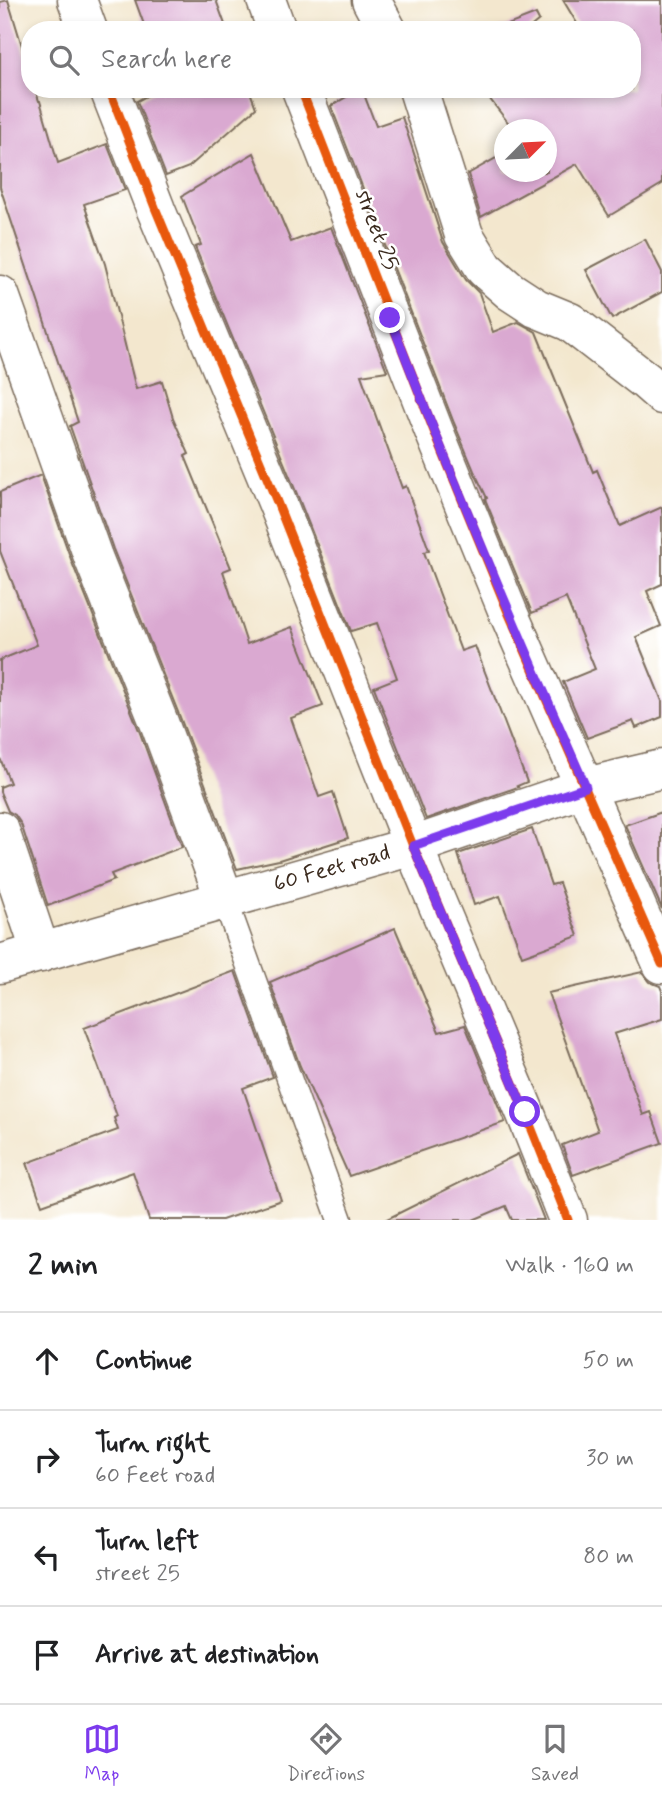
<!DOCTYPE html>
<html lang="en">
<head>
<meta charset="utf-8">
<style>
	body { margin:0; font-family:Mynerve,sans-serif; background:#f2f2f2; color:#202124 }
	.compass { position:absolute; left:494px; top:119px; width:63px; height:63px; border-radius:50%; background:#fff; box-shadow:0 4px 10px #0003; rotate:66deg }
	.stop { position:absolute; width:21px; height:21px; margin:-16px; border:5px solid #7c3aed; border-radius:50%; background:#fff }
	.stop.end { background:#7c3aed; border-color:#fff; box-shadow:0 2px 7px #0008 }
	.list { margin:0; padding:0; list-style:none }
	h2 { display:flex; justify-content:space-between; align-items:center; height:91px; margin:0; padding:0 28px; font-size:30px }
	h2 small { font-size:23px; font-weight:400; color:#757577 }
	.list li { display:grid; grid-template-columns:46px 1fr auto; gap:21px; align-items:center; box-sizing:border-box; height:98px; padding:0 28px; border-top:2px solid #e0e0e0 }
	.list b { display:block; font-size:26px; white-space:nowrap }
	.list p { margin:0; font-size:23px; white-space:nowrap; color:#757577 }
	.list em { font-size:23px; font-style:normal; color:#757577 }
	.icon { flex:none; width:38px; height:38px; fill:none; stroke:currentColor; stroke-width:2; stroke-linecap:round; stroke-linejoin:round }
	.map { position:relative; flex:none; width:662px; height:1220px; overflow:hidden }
	.search { position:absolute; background:#fff; box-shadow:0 4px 10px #0003; left:21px; right:21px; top:21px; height:77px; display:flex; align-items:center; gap:18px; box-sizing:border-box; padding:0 24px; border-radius:28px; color:#757577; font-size:26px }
	.sheet { height:483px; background:#fff }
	nav { display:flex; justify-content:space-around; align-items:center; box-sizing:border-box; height:98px; border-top:2px solid #e0e0e0; background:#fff; font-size:19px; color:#757577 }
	nav a { display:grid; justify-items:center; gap:4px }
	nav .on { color:#7c3aed }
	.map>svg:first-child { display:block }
	.building { fill:#daa9d1 }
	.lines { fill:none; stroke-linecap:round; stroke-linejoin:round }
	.lane-casing { stroke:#7b6c5c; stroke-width:27 }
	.street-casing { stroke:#7b6c5c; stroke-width:41 }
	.secondary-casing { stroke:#7b6c5c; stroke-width:41 }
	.lane { stroke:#fff; stroke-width:24 }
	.street { stroke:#fff; stroke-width:38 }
	.secondary { stroke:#fff; stroke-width:38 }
	.cycleway-casing { stroke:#fff; stroke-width:13 }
	.cycleway { stroke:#e8590c; stroke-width:9 }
	.route { stroke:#7c3aed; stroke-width:9 }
	.labels { text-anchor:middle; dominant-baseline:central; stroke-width:5; stroke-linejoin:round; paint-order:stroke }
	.street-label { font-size:23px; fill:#3b2a1e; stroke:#fff }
</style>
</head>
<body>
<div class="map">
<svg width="662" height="1220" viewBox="0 0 662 1220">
	<rect width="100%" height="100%" fill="#fff"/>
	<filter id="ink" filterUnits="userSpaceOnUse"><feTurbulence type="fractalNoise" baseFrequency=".0143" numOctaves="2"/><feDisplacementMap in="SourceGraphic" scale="14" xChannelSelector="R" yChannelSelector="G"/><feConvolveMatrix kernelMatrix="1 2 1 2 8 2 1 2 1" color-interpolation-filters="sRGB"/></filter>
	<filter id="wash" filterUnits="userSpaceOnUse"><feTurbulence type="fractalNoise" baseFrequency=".00686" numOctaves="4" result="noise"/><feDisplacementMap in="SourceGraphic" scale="28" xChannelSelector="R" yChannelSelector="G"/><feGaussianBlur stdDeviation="1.57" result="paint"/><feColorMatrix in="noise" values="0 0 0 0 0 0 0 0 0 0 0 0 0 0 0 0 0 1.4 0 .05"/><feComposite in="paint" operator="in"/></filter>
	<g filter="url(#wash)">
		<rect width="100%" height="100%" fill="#f3e7ce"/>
		<g id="blocks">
			<!-- building -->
			<g class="building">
				<path d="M8,0L30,72V89H35L39,101H40L58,163L107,144L125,190L84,204L105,264L136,389L162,381L173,418L189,454L185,456L231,568L223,571L247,644L292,627L323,706L291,718L319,797L333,792L348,838L279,860L237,869L180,717L113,549L70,426L78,422L0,187V2Z"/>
				<path d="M135,0H216L227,30H146Z"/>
				<path d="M563,0H662V184L609,216L577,164L481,217L468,174L505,153V172H547V130H514L482,89H632V30H581Z"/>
				<path d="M536,14L539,20L527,30H495Z"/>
				<path d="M159,89H249L256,108L189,167L166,176L137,101Z"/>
				<path d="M360,89H362L376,126L402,117L443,242L466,280L479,293L493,332L518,322L536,332L593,472L597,470L620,526L662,507V584L647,591L661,626L636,637L662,701V717L636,728L633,721L587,738L563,682L595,669L566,598L532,613L485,499L487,498L474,471L454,423L331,106Z"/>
				<path d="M254,153L291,242L331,227L387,371L361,375L402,488L406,486L429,550L424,552L461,651L475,646L527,782L517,786L518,787L426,819L374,687L397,678L377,623L351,631L297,494L195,247L201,245L182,196Z"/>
				<path d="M645,239L662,272V292L612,319L586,270Z"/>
				<path d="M41,475L73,565L140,733L182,847L111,874L114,880L48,906L21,824L15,815L8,811L0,792V787L10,783L0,758V660L37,645L0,551V492Z"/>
				<path d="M662,812V909L625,825Z"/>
				<path d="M532,829L551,885L559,883L578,936L522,956L500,896L474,905L458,854Z"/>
				<path d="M395,928L439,1032L465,1025L505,1122L349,1176L300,1066L270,982Z"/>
				<path d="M235,971L273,1077L243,1088L281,1200L222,1220H149L133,1172L42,1205L27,1163L118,1130L114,1118L117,1116L84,1028Z"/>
				<path d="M642,972L650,982L660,986L662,991V1019L614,1034L643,1115L651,1112L662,1143L573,1175L562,1145L598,1131L548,993Z"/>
				<path d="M518,1154L544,1220H512L506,1206L473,1220H385Z"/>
			</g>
		</g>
	</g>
	<g filter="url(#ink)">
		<use href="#blocks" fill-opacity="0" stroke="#7b6c5c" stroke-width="2"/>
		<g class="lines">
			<!-- lane casing -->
			<g class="lane-casing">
				<path id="lane" d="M225,900L340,1220"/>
			</g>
			<!-- street casing -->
			<g class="street-casing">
				<g id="street">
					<path d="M77,0L88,30"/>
					<path d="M266,0L277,30"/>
					<path d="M371,0L387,30"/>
					<path d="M109,89L156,210L277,502L413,846L525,1112L568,1220"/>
					<path d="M301,89L434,431L508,612L662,964"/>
					<path d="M418,89L464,235L485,269L510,291L536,308L570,322L646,381L662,395"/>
					<path d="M0,295L93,557L160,725L225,900"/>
					<path d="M0,831L41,953"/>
				</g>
			</g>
			<!-- secondary casing -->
			<g class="secondary-casing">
				<path id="secondary" d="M0,964L413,846L586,787L662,769"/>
			</g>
			<!-- lane -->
			<use href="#lane" class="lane"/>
			<!-- street -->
			<use href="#street" class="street"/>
			<!-- secondary -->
			<use href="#secondary" class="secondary"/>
			<!-- cycleway casing -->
			<g class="cycleway-casing">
				<g id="cycleway">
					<path d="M109,89L156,210L277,502L413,846L525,1112L568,1220"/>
					<path d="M301,89L434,431L508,612L662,964"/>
				</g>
			</g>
			<!-- cycleway -->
			<use href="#cycleway" class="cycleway"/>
		</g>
	</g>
	<g class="lines" filter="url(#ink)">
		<!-- route -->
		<path class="route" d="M390,318C451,476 517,632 586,787L413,846L525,1112"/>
	</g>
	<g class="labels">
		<!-- street labels -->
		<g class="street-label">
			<text transform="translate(376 230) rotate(69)">street 25</text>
			<text transform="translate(332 869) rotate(-16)">60 Feet road</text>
		</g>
	</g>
</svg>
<svg class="compass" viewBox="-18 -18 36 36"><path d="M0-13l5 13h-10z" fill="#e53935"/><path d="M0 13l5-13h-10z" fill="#757577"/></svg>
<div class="stop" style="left:525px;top:1112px"></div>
<div class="stop end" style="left:390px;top:318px"></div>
<div class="search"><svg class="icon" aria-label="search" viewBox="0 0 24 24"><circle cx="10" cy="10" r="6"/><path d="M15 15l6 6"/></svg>Search here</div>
</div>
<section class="sheet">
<h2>2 min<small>Walk · 160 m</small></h2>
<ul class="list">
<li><svg class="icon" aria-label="ahead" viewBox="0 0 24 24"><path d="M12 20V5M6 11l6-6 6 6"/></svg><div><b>Continue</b></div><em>50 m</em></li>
<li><svg class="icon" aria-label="right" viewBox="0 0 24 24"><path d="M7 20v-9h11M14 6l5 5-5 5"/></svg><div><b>Turn right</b><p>60 Feet road</p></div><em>30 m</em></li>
<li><svg class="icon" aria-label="left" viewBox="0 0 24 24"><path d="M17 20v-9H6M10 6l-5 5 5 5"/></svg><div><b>Turn left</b><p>street 25</p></div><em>80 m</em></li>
<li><svg class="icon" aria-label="arrive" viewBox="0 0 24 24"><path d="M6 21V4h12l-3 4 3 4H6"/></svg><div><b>Arrive at destination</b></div></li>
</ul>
</section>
<nav>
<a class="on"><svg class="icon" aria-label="map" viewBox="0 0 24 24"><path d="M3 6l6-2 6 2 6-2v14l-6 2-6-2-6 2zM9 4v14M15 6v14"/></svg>Map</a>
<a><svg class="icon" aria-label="directions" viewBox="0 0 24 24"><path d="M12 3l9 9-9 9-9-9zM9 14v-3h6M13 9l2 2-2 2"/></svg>Directions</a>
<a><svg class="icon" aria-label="saved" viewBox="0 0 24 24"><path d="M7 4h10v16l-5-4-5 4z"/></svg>Saved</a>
</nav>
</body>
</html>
